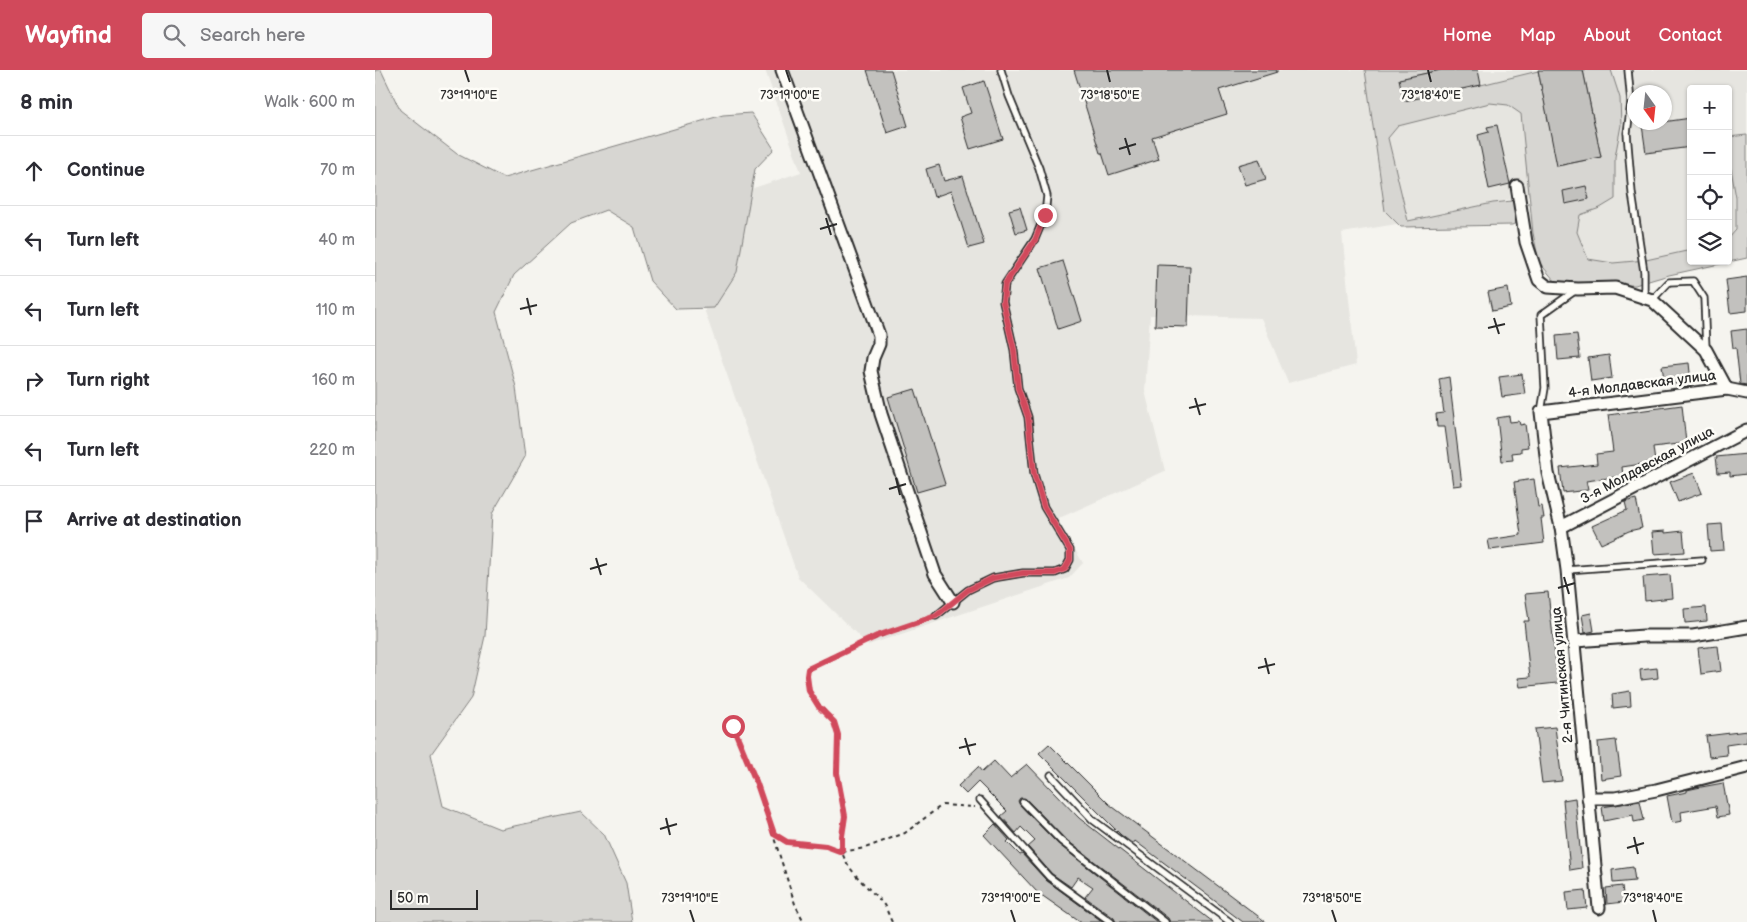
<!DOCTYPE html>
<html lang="en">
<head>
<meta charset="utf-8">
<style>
	body { margin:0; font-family:"Balsamiq Sans",sans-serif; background:#f7f7f7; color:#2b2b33 }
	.controls { position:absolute; right:15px; top:15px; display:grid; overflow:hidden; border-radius:5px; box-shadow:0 1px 4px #0004 }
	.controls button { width:45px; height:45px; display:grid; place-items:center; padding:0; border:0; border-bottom:1px solid #e1e1e2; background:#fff; color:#2b2b33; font:25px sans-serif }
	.compass { position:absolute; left:1252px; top:15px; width:45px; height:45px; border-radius:50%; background:#fff; box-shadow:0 1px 4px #0004; rotate:165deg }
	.scale { position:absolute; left:15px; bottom:12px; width:88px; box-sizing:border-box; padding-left:5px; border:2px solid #2b2b2b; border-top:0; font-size:14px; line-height:18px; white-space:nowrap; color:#2b2b2b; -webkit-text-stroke:4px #fdfcf7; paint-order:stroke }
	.stop { position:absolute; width:15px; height:15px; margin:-11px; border:4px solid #d1495b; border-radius:50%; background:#fff }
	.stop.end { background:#d1495b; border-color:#fff; box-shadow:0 1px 5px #0008 }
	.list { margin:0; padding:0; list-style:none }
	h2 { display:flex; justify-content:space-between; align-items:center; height:65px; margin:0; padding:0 20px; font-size:21px }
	h2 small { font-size:16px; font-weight:400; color:#7c7c81 }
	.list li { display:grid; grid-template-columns:32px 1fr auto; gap:15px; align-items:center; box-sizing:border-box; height:70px; padding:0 20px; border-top:1px solid #e1e1e2 }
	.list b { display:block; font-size:19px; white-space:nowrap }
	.list em { font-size:16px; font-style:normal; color:#7c7c81 }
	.icon { flex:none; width:28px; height:28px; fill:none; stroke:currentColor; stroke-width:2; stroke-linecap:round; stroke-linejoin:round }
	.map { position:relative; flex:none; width:1372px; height:852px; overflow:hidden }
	header { display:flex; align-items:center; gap:30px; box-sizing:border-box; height:70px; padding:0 25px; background:#d1495b; color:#fff }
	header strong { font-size:24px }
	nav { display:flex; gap:28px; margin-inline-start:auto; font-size:18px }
	.search { width:350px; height:45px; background:#f7f7f7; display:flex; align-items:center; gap:12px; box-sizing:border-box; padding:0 18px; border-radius:5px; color:#7c7c81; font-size:19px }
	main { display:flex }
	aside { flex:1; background:#fff }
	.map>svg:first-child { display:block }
	.built { fill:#e6e5e0; fill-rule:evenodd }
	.green { fill:#d7d6d2; stroke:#81807e }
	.building { fill:#c2c1be; stroke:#2b2b2b }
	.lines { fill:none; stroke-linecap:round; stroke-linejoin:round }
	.lane-casing { stroke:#2b2b2b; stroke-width:9 }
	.street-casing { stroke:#2b2b2b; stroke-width:15 }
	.path { stroke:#2b2b2b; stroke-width:2; stroke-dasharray:4 4; stroke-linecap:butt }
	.lane { stroke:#fdfcf7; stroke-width:5.5 }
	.street { stroke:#fdfcf7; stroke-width:11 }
	.route { stroke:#d1495b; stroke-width:6 }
	.ticks { fill:none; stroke:#2b2b2b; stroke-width:2 }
	.labels { text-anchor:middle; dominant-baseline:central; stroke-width:5; stroke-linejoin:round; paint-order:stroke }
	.street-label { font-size:14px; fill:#2b2b2b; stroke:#fdfcf7 }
	.ticks-label { font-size:12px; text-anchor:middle; fill:#2b2b2b; stroke:#fdfcf7; stroke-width:5; stroke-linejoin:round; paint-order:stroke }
</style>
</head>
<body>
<header>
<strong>Wayfind</strong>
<div class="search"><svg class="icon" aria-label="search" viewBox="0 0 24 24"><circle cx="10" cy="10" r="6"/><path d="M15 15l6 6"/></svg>Search here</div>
<nav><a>Home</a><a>Map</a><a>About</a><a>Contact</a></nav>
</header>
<main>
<aside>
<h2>8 min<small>Walk · 600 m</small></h2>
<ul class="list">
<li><svg class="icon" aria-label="ahead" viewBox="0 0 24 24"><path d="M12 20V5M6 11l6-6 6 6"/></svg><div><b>Continue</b></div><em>70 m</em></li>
<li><svg class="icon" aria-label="left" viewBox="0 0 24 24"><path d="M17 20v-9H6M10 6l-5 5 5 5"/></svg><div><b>Turn left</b></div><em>40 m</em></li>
<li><svg class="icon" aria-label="left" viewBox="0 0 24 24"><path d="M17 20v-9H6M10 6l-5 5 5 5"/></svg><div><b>Turn left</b></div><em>110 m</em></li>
<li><svg class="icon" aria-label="right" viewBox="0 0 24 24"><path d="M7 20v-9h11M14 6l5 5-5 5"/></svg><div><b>Turn right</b></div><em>160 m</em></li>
<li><svg class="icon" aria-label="left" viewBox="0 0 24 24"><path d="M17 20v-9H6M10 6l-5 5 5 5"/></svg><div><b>Turn left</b></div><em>220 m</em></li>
<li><svg class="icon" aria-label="arrive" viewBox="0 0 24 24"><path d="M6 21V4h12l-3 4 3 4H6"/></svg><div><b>Arrive at destination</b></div></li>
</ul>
</aside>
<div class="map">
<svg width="1372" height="852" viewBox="0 0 1372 852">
	<rect width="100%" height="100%" fill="#f5f4ef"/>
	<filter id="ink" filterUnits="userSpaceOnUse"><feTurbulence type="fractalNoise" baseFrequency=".02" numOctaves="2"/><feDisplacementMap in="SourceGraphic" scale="10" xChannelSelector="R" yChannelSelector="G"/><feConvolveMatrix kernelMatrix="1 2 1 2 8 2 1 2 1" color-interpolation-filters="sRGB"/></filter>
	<g filter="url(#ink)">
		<!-- built -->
		<path class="built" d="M390,0H1372V186L1353,189V19H1316V191L1200,213L1181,119L1034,152L967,163L981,295L913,313L886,248L775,245L770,321L790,401L682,449L708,493L694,508L493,575L423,507L330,242L319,138L426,102ZM1260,22H1290V52H1260Z"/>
		<!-- green -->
		<g class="green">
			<path d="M0,0H6L25,40L82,84L129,108L348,45L376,43L399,79L380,99L362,202L339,238L301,239L275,211L259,157L231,140L196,153L139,205L121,242L141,317L150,387L117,444L110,566L96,628L56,684L68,736L125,759L206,742L229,764L251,813L257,852H0Z"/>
			<path d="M990,0H1066L1025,9L1029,31L1106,15L1163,1L1183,96L1226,87L1208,0H1236L1245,28L1246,55L1240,87V129L1225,138L1205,145L1202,162L1213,189L1238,193L1271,190L1316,180V191H1353V169L1361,160V128L1356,99L1353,95V67L1372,65V188L1294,205L1260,215L1199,216L1179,210L1164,192L1158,163L1146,44L1133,35L1115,33L1023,56L1013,68L1033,151L1118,133L1137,131L1143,137V152L1137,155L1026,157L1010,141Z"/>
		</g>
		<!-- building -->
		<g class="building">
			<path d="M492,0H516L533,56L512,63Z"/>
			<path d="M699,0H902V2L844,20L852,44L777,67L784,89L734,105L727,83H725Z"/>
			<path d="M1066,0H1103L1106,15L1029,31L1024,9Z"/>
			<path d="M1163,0H1208L1226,87L1182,96Z"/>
			<path d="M609,11L628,69L595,79L585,47L596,43L588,18Z"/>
			<path d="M1316,48V77L1271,83L1267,55Z"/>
			<path d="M1122,55L1135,114L1114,119L1103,65L1114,62L1112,57Z"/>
			<path d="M884,89L891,109L870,115L863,95Z"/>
			<path d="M564,95L569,111L588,106L609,174L594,178L576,121L559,127L551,99Z"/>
			<path d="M1211,116L1214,129L1190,134L1188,121Z"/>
			<path d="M645,137L652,160L641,163L634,140Z"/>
			<path d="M688,191L707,251L683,259L665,198Z"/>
			<path d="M782,195L815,196L813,257L780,256Z"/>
			<path d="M1372,207V241L1355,243L1351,210Z"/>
			<path d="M1133,218L1136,237L1117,241L1113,222Z"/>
			<path d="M1372,259V315L1365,314L1361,278H1358L1356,261Z"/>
			<path d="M1202,264L1205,288L1183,290L1181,266Z"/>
			<path d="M1234,285L1237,308L1216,311L1213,288Z"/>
			<path d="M1314,293L1316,312L1290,315L1287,296Z"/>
			<path d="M1147,304L1150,324L1127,327L1124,307Z"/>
			<path d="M1074,307L1087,415L1078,416L1070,357H1062L1061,344L1069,343L1064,309Z"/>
			<path d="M540,319L570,414L542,422L513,327Z"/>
			<path d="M1307,335L1311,373L1278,377L1280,392L1247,397L1248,406L1211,411L1213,420L1188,423L1185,398L1222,394L1221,384L1238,382L1233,345Z"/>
			<path d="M1134,346L1135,352L1144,351L1145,355L1150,354L1153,377L1146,378V382L1137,383L1138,390L1127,391L1122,348Z"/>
			<path d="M1372,384V404L1355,406V402L1343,403L1341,387Z"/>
			<path d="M1319,403L1327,423L1303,432L1295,412Z"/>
			<path d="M1159,409L1163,437L1167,436L1169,448H1166L1169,473L1115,480L1113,470L1146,465L1139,412Z"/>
			<path d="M1261,429L1267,458L1254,461L1226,474L1217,456L1252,440L1250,432Z"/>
			<path d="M1347,454L1349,480L1335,481L1333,455Z"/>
			<path d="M1290,461V463L1308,461L1310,482L1279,484L1277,462Z"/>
			<path d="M1295,505L1297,528L1270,531L1268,507Z"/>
			<path d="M1173,522L1182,603L1190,602L1191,612L1145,617L1143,608L1155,607L1149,551H1154L1150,524Z"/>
			<path d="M1331,537L1332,551L1310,553L1309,539Z"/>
			<path d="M1216,543L1219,561L1210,563L1207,545Z"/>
			<path d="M1343,576L1346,601L1326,604L1323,578Z"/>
			<path d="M1282,598L1283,608L1266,610L1265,600Z"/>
			<path d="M1255,621L1256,636L1238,638L1237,624Z"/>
			<path d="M1180,657L1187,711L1167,713L1160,659Z"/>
			<path d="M1372,661V672L1351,675L1352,685L1334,687L1331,666Z"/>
			<path d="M1241,670L1246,706L1226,709L1223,672Z"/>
			<path d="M674,674L734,734L891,852H868L760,771L758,774L746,765L664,683Z"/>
			<path d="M619,691L635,708L652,694L704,748L838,852H795L793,848L689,768L651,729L645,728L643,731L645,735L683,774L782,852H741L739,848L710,827L718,817L703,807L696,817L677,804L653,777L660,771L646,757L641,763L626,746L632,741L603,712L591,724L583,716L603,697L607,702Z"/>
			<path d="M1348,713L1354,745L1343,747L1341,736L1306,742L1307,751L1297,753L1292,726L1312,722V720L1321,718Z"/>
			<path d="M1200,728L1207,798L1195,800L1188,730Z"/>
			<path d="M1265,731L1269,750L1259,752L1258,745L1229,751L1227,737Z"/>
			<path d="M620,754L634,770L632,772L645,785L647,784L671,810L728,852H705L662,822L609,765Z"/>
			<path d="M1258,797L1260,811L1238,813L1237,800Z"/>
			<path d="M1247,816L1249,832L1232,834L1231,818Z"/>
			<path d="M1210,820L1212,838L1193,840L1191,822Z"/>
		</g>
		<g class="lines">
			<!-- lane casing -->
			<g class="lane-casing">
				<g id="lane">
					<path d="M1253,0L1256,33L1252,63L1257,123L1269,202V227"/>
					<path d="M1277,230L1294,212L1318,211L1329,228L1331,279"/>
					<path d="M1166,342L1170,318L1166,245L1201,220"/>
					<path d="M1192,500L1327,490"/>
					<path d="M561,546L593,520L618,508L648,503H680L690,499L695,490V480L669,437L659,404L653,347L643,318L639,280L628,232L630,214L660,169L670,145L672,126L664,98L634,26L626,0"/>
					<path d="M676,705L718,750L855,852"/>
					<path d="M605,730L674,807L736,852"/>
					<path d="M648,732L686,771L790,852"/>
				</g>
			</g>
			<!-- street casing -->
			<g class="street-casing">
				<g id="street">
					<path d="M407,0L504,265V274L498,288L496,301L506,344L560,504L578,532"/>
					<path d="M1142,116L1151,172L1164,210L1173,217L1203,219L1240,218L1277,230L1331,280L1352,319"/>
					<path d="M1186,457L1372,360"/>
					<path d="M1200,571L1269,566H1318L1372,557"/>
					<path d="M1213,728H1240L1281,720L1372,697"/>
					<path d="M1224,838L1192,500L1186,457L1173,403L1166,342L1352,319L1372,323"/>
				</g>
			</g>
			<!-- path -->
			<g class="path">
				<path d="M358,657L382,714L420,834L429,852"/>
				<path d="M399,764L412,772L451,776L467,782L490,778L530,763L567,735L600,737"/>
				<path d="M517,852C514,846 512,840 509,835C495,818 476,805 468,785C463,772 471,757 470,744C469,730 463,717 462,703C460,691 465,678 463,665C459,639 427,634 433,599C471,578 513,563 554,548"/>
			</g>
			<!-- lane -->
			<use href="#lane" class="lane"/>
			<!-- street -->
			<use href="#street" class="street"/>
		</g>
	</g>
	<g class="lines" filter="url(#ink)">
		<!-- route -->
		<path class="route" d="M358,656L382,714L399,764L412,772L451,776L467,782V766L470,746L462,703L463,665L459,652L444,637L434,621L432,606L433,599L502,566L561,546L593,520L618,508L648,503H680L690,499L695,490V480L669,437L659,404L653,347L643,318L639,280L628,232L630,214L660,170L670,145"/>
	</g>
	<!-- ticks -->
	<path class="ticks" d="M90,0L94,12M411,0L415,12M732,0L735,12M1053,0L1056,12M750,68L755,85M744,79L761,74M451,148L456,165M445,159L462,154M152,228L156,245M145,239L162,235M1119,248L1124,264M1113,258L1130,254M820,328L825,345M814,338L831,334M521,408L525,425M514,419L531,414M221,488L226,505M215,499L232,494M1189,507L1194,524M1183,518L1200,513M890,588L894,604M883,598L900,594M590,668L595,685M584,678L601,674M291,748L295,765M285,759L302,754M1259,767L1263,784M1252,778L1269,773M315,840L319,852M636,840L640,852M957,840L961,852M1278,840L1281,852"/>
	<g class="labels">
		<!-- street labels -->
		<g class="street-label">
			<text transform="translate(1267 314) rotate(-7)">4-я Молдавская улица</text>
			<text transform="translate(1272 395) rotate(-28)">3-я Молдавская улица</text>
			<text transform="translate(1187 605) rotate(-95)">2-я Читинская улица</text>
		</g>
	</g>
	<g class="ticks-label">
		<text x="94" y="29">73°19'10"E</text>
		<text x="415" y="29">73°19'00"E</text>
		<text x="735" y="29">73°18'50"E</text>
		<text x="1056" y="29">73°18'40"E</text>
		<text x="315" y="832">73°19'10"E</text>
		<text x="636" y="832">73°19'00"E</text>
		<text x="957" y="832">73°18'50"E</text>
		<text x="1278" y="832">73°18'40"E</text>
	</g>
</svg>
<div class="controls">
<button>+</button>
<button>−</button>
<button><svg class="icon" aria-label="locate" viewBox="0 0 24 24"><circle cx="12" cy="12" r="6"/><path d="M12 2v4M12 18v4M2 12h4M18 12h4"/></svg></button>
<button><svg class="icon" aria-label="layers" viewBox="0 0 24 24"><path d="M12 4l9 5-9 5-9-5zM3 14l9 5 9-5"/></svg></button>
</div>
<svg class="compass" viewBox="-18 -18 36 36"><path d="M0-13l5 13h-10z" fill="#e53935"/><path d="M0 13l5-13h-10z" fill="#7c7c81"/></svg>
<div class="scale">50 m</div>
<div class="stop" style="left:358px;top:656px"></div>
<div class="stop end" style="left:670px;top:145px"></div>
</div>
</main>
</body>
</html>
